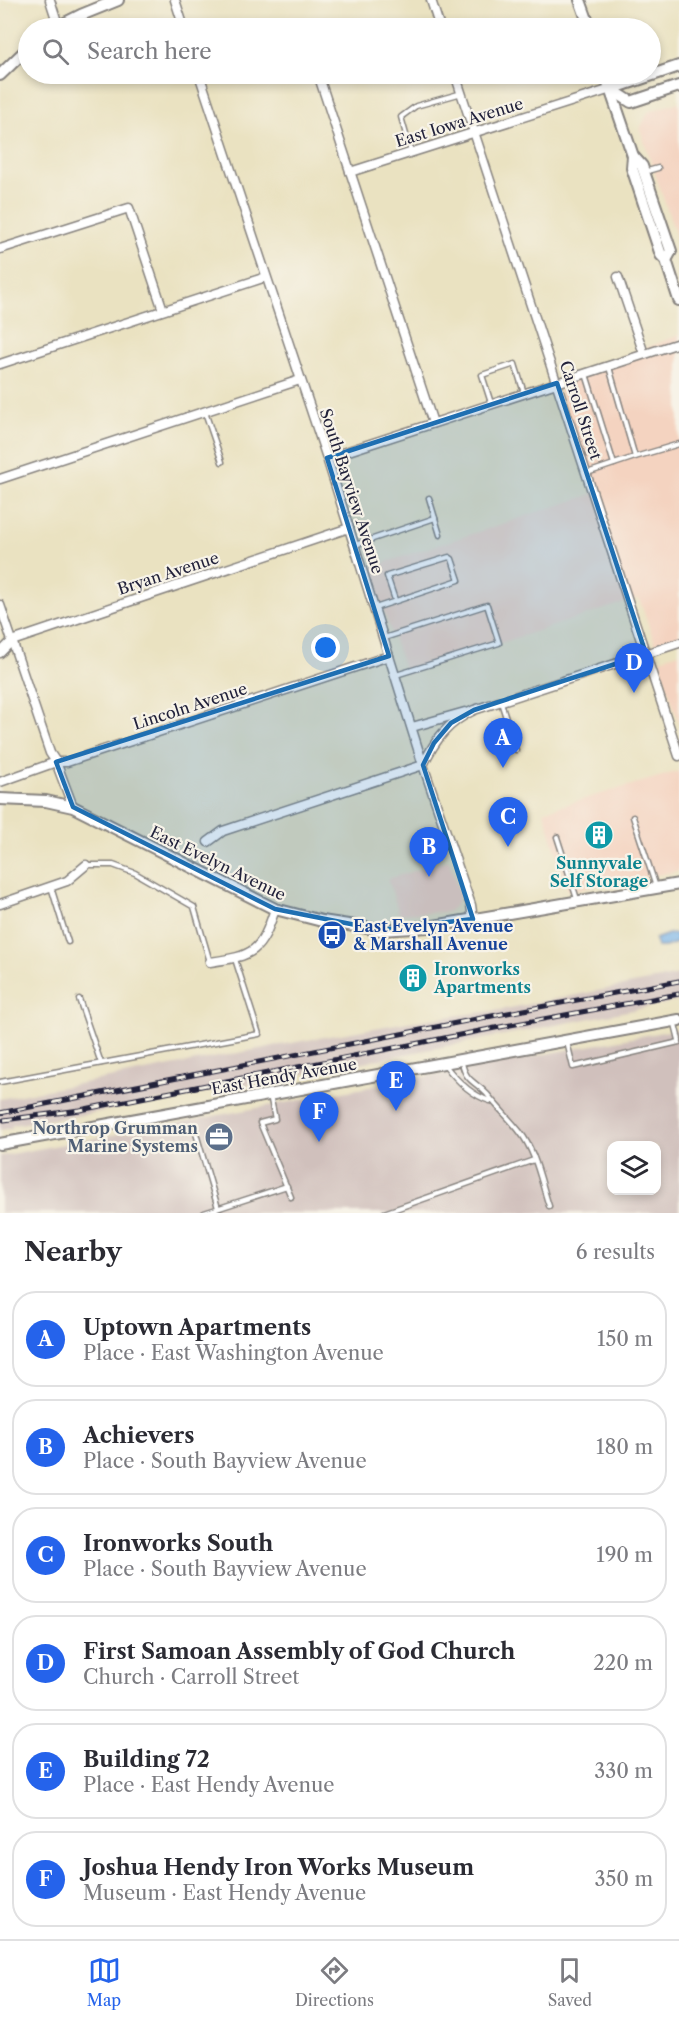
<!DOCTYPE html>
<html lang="en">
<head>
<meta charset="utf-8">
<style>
	body { margin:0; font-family:"Libre Caslon Text",serif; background:#f7f7f7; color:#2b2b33 }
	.controls { position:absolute; right:18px; bottom:18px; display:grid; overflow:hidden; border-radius:12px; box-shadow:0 3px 9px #0003 }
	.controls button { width:54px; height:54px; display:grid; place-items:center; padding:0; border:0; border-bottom:2px solid #e1e1e2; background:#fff; color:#2b2b33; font:30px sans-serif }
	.you { position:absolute; left:326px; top:648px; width:21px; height:21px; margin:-15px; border:4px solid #fff; border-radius:50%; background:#1a73e8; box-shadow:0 0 0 9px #1a73e833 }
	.badge { display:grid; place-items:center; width:39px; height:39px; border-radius:50%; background:#2563eb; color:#fff; font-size:20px; font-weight:700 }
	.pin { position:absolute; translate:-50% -50px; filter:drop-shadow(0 2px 3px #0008) }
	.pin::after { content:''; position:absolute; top:32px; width:21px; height:18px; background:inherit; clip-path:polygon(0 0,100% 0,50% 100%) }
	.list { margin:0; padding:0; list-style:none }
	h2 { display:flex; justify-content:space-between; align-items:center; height:78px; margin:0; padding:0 24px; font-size:26px }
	h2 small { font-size:20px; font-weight:400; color:#7c7c81 }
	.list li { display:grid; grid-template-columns:39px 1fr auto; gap:18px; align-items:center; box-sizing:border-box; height:96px; margin:0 12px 12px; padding:0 12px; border:2px solid #e1e1e2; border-radius:24px }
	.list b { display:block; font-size:22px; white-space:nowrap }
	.list p { margin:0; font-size:20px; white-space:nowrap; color:#7c7c81 }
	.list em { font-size:20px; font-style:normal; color:#7c7c81 }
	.icon { flex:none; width:33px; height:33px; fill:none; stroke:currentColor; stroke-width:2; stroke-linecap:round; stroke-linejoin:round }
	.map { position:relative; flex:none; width:679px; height:1213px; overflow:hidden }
	.search { position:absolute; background:#fff; box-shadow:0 3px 9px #0003; left:18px; right:18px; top:18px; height:66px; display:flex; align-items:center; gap:15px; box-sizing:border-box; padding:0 21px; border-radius:33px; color:#7c7c81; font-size:22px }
	.sheet { height:726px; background:#fff }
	nav { display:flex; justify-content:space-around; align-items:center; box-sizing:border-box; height:84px; border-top:2px solid #e1e1e2; background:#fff; font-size:16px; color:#7c7c81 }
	nav a { display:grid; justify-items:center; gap:3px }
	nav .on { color:#2563eb }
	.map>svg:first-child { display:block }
	.built { fill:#f4d3c0 }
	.industrial { fill:#d0c0bc; fill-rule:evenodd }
	.water { fill:#77b3e9; stroke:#4c6a92; stroke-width:1.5 }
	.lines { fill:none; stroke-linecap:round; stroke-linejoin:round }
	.lane-casing { stroke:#86827e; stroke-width:7 }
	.street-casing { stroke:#86827e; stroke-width:11 }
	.secondary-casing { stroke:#86827e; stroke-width:14 }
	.lane { stroke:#fff; stroke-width:4 }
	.street { stroke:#fff; stroke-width:8 }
	.secondary { stroke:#fff; stroke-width:10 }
	.rail-casing { stroke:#22223b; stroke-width:5 }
	.rail { stroke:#f7f3e8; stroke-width:3; stroke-dasharray:9; stroke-linecap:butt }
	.marked { fill:#1f6fb2; fill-opacity:0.2; stroke:#1f6fb2; stroke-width:4.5; stroke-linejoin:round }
	.labels { text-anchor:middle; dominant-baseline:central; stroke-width:4.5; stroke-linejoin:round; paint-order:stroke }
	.street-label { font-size:16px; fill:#22223b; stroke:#f7f3e8 }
	.culture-label { font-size:16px; font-weight:bold; fill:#0d838f; stroke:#f7f3e8 }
	.transit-label { font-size:16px; font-weight:bold; fill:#164399; stroke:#f7f3e8; text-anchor:start }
	.service-label { font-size:16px; font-weight:bold; fill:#4e5e75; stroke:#f7f3e8; text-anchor:end }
</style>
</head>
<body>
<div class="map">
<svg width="679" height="1213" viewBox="0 0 679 1213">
	<rect width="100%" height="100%" fill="#f7f3e8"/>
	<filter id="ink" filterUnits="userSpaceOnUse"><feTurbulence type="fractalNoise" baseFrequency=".0167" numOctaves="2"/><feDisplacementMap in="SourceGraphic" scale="12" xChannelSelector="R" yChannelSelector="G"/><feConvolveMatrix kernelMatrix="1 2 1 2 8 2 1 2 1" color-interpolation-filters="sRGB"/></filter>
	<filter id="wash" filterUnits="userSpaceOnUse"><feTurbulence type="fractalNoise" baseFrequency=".008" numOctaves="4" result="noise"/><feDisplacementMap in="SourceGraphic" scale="24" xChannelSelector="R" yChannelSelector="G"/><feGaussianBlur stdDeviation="1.35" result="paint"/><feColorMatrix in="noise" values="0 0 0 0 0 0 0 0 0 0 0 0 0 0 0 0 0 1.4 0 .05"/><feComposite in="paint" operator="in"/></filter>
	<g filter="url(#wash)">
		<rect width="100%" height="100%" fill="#eae2c1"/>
		<!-- built -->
		<g class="built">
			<path d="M679,102V245L640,129L648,112Z"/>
			<path d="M679,335V636L655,644L639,598L406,674L368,568L593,494L557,383Z"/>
			<path d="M679,653V724L659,662L660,659Z"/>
			<path d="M679,771V871L568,891L544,811Z"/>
			<path d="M449,860L460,895L456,905L448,912L399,914L388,879Z"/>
		</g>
		<!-- industrial -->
		<g class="industrial">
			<path d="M679,975V1001L256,1083L76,1116L12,1125V1128L0,1130V1099L280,1045L408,1022L500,1010Z"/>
			<path d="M679,1029V1213H0V1156ZM612,1146H656V1190H612Z"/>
		</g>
		<!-- water -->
		<path class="water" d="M669,934H678L679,942L665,947H657L655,939Z"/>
	</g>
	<g filter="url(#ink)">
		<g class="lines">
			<!-- lane casing -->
			<g class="lane-casing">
				<g id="lane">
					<path d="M411,152L401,117L416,106L462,93"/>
					<path d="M644,172L658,168"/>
					<path d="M586,374L614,464L635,457L609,367"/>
					<path d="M491,403L482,375L515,364L524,393"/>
					<path d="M205,412L222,462"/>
					<path d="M635,457L679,444"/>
					<path d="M587,473L614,464"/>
					<path d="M429,498L440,535"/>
					<path d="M355,545L435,518"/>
					<path d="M375,608L459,580L452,559L449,557L387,576L395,600"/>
					<path d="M384,638L487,605L499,643L396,675"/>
					<path d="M501,702L516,750"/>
					<path d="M633,817L656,887"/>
					<path d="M557,837L577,899"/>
					<path d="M86,865H113L135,873L194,907L210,962"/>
					<path d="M51,887L68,942"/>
					<path d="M79,999L101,1063"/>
					<path d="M675,1024L679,1040"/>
					<path d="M567,1042L573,1067L679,1042"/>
					<path d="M462,1063C466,1082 475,1081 487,1094C497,1107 510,1119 520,1132C536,1152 541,1182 549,1206"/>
					<path d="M445,1065C457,1081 471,1095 490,1101"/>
					<path d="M0,1082L259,1034L235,959"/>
					<path d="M270,1095L275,1119L260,1123L291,1197"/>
					<path d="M195,1130L218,1208"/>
					<path d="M204,1213L287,1186"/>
					<path d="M384,1213L534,1160"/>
				</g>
			</g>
			<!-- street casing -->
			<g class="street-casing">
				<g id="street">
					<path d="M50,0L59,28"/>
					<path d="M175,0L184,28"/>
					<path d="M431,0L440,28"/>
					<path d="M74,74L75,76"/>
					<path d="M199,74L327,458L423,765L471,905L473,919"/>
					<path d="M318,74L433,423"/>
					<path d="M455,74L679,756"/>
					<path d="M350,172L611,89"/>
					<path d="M0,249L129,208L163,310"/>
					<path d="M618,277L644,354"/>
					<path d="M0,364L266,277"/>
					<path d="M327,458L679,343"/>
					<path d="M0,479L300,380"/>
					<path d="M0,605L50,753L56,762L73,807"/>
					<path d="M0,653L12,641L349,528"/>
					<path d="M412,727L465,712"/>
					<path d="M0,782L56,762H67L389,656"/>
					<path d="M208,842L223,831L423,765C435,740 448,722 474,710L679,643"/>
					<path d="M0,904L67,881L86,865"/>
					<path d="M210,962C254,956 261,952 275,909"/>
				</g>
			</g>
			<!-- secondary casing -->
			<g class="secondary-casing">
				<g id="secondary">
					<path d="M580,0L590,28"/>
					<path d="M55,28L81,15L118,0"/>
					<path d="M605,74L633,156L642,166L671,251L666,260"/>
					<path d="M0,75L28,48"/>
					<path d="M611,89L631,102L679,86"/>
					<path d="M611,89L679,66"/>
					<path d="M633,156L632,168L661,255L666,260L679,300"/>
					<path d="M0,799L46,801L73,807L275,909L322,921L381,930L428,927L679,884"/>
					<path d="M0,1144L679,1020"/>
				</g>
			</g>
			<!-- lane -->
			<use href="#lane" class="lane"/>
			<!-- street -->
			<use href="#street" class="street"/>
			<!-- secondary -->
			<use href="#secondary" class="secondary"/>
			<!-- rail casing -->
			<g class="rail-casing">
				<g id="rail">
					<path d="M0,1113L497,1015L679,981"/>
					<path d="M4,1120L80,1110L500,1027L679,994"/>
				</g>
			</g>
			<!-- rail -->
			<use href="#rail" class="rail"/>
		</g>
	</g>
	<!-- marked area -->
	<path class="marked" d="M557,383L646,654L474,710L451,723L434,743L423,765L473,919L381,930L275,909L73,807L56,762L389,656L327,458Z"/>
	<!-- icons -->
	<defs>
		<g id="building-disc" transform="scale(1.5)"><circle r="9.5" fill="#0f9aa8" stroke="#f7f3e8"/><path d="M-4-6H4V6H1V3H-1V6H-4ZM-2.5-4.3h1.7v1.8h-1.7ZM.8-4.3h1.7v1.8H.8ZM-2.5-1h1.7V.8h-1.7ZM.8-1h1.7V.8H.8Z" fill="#fff"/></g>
		<g id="bus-disc" transform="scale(1.5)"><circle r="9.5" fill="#1a4fb4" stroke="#f7f3e8"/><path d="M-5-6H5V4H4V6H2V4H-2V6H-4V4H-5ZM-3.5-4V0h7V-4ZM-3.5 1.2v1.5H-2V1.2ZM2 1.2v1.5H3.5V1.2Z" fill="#fff"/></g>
		<g id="office-disc" transform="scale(1.5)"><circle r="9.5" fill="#5c6f8a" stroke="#f7f3e8"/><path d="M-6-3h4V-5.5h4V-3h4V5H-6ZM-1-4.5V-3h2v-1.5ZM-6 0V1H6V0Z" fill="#fff"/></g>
	</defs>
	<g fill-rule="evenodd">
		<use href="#building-disc" x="599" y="835"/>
		<use href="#bus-disc" x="332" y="935"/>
		<use href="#building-disc" x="413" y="978"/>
		<use href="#office-disc" x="219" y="1137"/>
	</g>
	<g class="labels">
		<!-- street labels -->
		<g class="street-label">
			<text transform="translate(459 122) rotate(-17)">East Iowa Avenue</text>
			<text transform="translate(581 410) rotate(72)">Carroll Street</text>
			<text transform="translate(352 491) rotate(72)">South Bayview Avenue</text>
			<text transform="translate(168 573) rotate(-18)">Bryan Avenue</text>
			<text transform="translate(190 706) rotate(-18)">Lincoln Avenue</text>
			<text transform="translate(218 863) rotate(26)">East Evelyn Avenue</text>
			<text transform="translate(284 1076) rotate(-10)">East Hendy Avenue</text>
		</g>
		<!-- culture labels -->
		<g class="culture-label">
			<text x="599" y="863">Sunnyvale<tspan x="599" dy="18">Self Storage</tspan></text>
			<text x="434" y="969" text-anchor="start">Ironworks<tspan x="434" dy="18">Apartments</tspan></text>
		</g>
		<!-- transit labels -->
		<g class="transit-label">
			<text x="353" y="926">East Evelyn Avenue<tspan x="353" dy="18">&amp; Marshall Avenue</tspan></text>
		</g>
		<!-- service labels -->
		<g class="service-label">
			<text x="198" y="1128">Northrop Grumman<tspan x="198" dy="18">Marine Systems</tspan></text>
		</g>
	</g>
</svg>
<div class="controls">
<button><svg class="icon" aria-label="layers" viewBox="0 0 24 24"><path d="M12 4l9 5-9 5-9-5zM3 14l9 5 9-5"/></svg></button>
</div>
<div class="you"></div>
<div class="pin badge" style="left:503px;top:768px">A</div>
<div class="pin badge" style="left:429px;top:877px">B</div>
<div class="pin badge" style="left:508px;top:847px">C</div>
<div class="pin badge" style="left:634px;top:693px">D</div>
<div class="pin badge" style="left:396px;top:1111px">E</div>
<div class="pin badge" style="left:319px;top:1142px">F</div>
<div class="search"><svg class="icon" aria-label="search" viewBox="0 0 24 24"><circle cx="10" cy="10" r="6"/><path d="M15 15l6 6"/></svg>Search here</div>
</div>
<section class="sheet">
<h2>Nearby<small>6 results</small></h2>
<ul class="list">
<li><span class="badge">A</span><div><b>Uptown Apartments</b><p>Place · East Washington Avenue</p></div><em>150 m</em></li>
<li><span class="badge">B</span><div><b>Achievers</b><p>Place · South Bayview Avenue</p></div><em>180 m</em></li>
<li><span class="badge">C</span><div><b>Ironworks South</b><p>Place · South Bayview Avenue</p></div><em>190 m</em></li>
<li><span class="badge">D</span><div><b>First Samoan Assembly of God Church</b><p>Church · Carroll Street</p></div><em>220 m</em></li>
<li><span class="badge">E</span><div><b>Building 72</b><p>Place · East Hendy Avenue</p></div><em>330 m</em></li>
<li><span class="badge">F</span><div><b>Joshua Hendy Iron Works Museum</b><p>Museum · East Hendy Avenue</p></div><em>350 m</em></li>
</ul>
</section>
<nav>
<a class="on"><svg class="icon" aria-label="map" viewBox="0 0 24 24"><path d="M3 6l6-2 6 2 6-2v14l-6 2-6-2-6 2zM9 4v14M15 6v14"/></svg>Map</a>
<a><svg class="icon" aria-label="directions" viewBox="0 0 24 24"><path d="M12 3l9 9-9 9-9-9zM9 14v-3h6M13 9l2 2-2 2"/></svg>Directions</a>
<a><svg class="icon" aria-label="saved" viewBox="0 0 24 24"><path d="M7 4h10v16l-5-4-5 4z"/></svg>Saved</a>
</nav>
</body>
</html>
